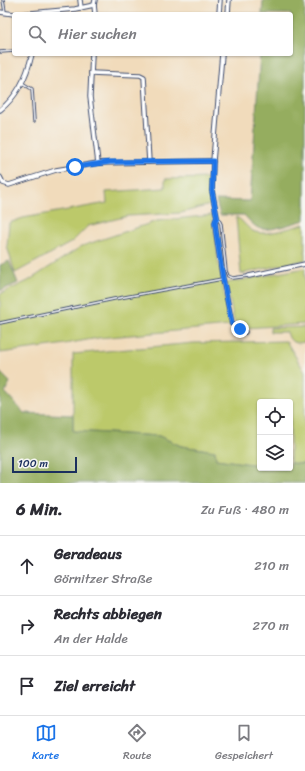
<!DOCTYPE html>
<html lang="de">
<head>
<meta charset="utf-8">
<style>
	body { margin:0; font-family:Sriracha,sans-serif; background:#f2f2f3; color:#2b2b33 }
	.controls { position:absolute; right:12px; bottom:12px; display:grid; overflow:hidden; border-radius:4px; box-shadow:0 1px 3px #0004 }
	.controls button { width:36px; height:36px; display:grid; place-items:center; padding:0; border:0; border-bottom:1px solid #e1e1e2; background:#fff; color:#2b2b33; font:20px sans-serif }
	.scale { position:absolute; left:12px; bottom:10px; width:65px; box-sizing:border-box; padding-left:4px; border:2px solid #1b2f5e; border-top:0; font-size:11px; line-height:14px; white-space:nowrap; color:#1b2f5e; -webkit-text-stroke:3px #f6f6f2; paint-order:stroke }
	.stop { position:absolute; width:12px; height:12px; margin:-9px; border:3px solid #1a73e8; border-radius:50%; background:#fff }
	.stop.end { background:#1a73e8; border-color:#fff; box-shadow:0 1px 4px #0008 }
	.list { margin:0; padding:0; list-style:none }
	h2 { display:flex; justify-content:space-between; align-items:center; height:52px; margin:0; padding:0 16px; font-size:17px }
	h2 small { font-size:13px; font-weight:400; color:#7c7c81 }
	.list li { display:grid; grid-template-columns:26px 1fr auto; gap:12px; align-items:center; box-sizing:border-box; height:60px; padding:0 16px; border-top:1px solid #e1e1e2 }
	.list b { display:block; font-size:15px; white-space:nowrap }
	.list p { margin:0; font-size:13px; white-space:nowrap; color:#7c7c81 }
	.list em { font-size:13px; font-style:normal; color:#7c7c81 }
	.icon { flex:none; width:22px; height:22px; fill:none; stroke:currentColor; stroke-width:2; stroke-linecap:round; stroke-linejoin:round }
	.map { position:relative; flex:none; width:305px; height:483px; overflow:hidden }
	.search { position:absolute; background:#fff; box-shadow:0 1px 3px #0004; left:12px; right:12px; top:12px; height:44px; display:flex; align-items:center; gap:10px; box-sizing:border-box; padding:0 14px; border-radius:4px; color:#7c7c81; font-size:15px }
	.sheet { height:232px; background:#fff }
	nav { display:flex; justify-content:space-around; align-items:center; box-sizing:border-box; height:56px; border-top:1px solid #e1e1e2; background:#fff; font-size:11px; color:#7c7c81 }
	nav a { display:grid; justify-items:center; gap:2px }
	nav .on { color:#1a73e8 }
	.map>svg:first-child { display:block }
	.green { fill:#bcc96b; stroke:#6c7c64 }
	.forest { fill:#95ad5f; stroke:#586e5e }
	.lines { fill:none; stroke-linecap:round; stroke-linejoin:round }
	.lane-casing { stroke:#3b496c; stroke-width:3.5 }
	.street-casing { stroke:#3b496c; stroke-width:5.5 }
	.lane { stroke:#fff; stroke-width:1.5 }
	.street { stroke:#fff; stroke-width:3.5 }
	.route { stroke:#1a73e8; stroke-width:5 }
</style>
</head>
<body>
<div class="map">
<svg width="305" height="483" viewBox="0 0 305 483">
	<rect width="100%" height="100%" fill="#f6f6f2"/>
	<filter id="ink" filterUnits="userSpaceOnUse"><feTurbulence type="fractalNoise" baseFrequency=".025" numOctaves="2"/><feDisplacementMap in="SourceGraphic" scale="8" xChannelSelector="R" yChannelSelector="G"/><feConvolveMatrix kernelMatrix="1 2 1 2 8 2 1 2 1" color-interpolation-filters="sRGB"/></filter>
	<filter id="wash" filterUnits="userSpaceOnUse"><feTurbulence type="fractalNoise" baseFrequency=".012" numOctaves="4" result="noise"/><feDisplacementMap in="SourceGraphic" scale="16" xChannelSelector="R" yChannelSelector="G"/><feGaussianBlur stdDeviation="0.9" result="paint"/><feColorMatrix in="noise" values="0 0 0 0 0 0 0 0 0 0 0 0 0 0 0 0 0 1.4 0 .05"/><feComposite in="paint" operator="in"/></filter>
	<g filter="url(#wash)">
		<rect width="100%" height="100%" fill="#f1dbbb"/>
		<!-- green -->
		<g class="green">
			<path d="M210,178V205L181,213L128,216L88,226L72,242L15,273L7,246L9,223L23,218L107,203L106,192L165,188V179Z"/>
			<path d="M212,215L218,260L230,326L98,338L59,345L0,353V294L28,281L82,246L157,221Z"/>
			<path d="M236,217C243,220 247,229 255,232C268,236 292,227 305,224V260L241,274Z"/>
			<path d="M305,268V324L246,328L234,321L226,283Z"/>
			<path d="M305,327V342C294,344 290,343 287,332H270V328Z"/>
			<path d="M286,341L305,372V464L290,463V402H260V461L258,465L215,459V451L181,446L159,436L73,431V354L194,343Z"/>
		</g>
		<!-- forest -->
		<g class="forest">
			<path d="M263,0H305V220C293,223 273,231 261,229C254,227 249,220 244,215H220L216,200L250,201L260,54H291V14H262Z"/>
			<path d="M9,261L18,283L0,291V265Z"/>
			<path d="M0,372L10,382L5,392L24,413L73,415V431L159,436L181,446L215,451L216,459L258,465L260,461V468H290V463L305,464V483H0Z"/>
		</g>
	</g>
	<g filter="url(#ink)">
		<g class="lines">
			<!-- lane casing -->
			<g class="lane-casing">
				<g id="lane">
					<path d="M3,0L5,12"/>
					<path d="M0,52L14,51"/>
					<path d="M22,83L32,89L34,121"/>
					<path d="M218,218L221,224L226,271L228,276L233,278L248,276"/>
					<path d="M0,323L114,299L222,279"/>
				</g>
			</g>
			<!-- street casing -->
			<g class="street-casing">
				<g id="street">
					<path d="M80,0L81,8"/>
					<path d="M0,12L14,14"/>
					<path d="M20,14L75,9L94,5"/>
					<path d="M95,14L94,5L95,0"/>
					<path d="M219,14L220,0"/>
					<path d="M228,14L229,0"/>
					<path d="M92,54L90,97L98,163"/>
					<path d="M222,54L213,161L212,191L217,217L215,223L216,232L222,274L232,324L245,332"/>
					<path d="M91,73L140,75L144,77L149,162"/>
					<path d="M0,110C18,96 27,76 32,54"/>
					<path d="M0,177L3,183L9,185L56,170L98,163L213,161"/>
					<path d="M249,276L305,264"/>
				</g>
			</g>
			<!-- lane -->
			<use href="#lane" class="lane"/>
			<!-- street -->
			<use href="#street" class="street"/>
		</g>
	</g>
	<g class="lines" filter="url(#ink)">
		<!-- route -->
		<path class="route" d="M75,167L110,162L213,161L212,191L217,217L215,222L216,232L223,279L232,324L240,329"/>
	</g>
</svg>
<div class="controls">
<button><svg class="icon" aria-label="locate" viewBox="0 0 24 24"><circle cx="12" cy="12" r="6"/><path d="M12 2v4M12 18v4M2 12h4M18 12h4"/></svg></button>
<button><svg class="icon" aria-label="layers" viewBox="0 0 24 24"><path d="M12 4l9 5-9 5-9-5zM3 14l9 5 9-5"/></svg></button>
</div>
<div class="scale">100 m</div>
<div class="stop" style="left:75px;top:167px"></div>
<div class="stop end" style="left:240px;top:329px"></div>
<div class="search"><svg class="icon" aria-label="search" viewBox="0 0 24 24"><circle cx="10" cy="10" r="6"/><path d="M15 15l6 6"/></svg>Hier suchen</div>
</div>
<section class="sheet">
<h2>6 Min.<small>Zu Fuß · 480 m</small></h2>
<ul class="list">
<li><svg class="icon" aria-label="ahead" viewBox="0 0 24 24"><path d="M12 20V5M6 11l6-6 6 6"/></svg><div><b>Geradeaus</b><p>Görnitzer Straße</p></div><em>210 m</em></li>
<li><svg class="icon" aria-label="right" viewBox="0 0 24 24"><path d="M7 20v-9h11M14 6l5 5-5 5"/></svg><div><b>Rechts abbiegen</b><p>An der Halde</p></div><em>270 m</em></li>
<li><svg class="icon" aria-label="arrive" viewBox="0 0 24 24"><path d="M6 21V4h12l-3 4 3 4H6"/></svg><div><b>Ziel erreicht</b></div></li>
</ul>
</section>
<nav>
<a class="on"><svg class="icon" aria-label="map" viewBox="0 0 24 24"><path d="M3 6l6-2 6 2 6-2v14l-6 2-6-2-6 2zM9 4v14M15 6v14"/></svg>Karte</a>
<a><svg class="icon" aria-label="directions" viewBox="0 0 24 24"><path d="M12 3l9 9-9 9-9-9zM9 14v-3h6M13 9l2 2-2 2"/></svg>Route</a>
<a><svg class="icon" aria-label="saved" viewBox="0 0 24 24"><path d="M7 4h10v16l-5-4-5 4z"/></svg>Gespeichert</a>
</nav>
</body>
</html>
